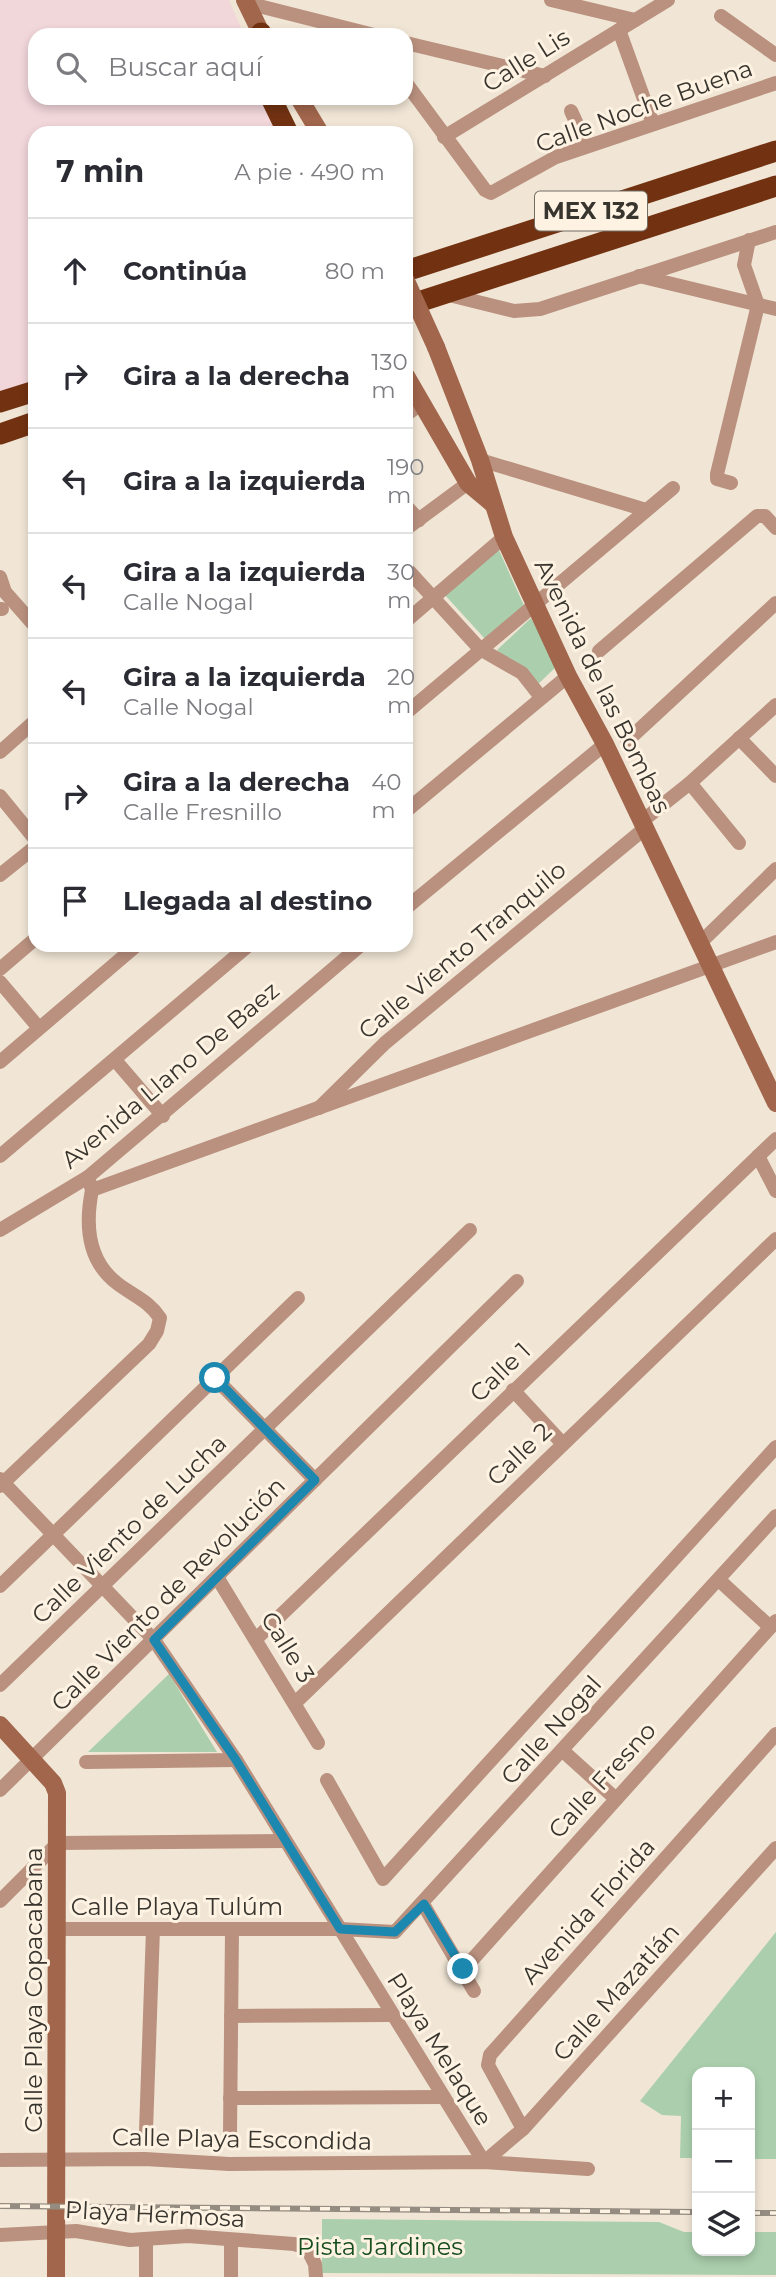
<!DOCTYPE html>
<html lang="es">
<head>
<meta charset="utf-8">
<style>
	body { margin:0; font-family:Montserrat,sans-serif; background:#f2f2f3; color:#2b2b33 }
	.controls { position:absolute; right:21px; bottom:21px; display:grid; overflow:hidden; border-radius:14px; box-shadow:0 4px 10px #0003 }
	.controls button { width:63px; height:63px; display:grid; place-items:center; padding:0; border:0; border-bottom:2px solid #e1e1e2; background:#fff; color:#2b2b33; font:35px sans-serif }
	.stop { position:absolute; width:21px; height:21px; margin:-16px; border:5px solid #1c87af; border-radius:50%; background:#fff }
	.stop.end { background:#1c87af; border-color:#fff; box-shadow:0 2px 7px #0008 }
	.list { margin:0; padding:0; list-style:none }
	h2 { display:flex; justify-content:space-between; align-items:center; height:91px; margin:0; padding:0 28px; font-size:30px }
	h2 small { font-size:23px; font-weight:400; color:#7c7c81 }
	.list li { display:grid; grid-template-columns:46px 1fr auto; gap:21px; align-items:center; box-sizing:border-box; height:105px; padding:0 28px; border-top:2px solid #e1e1e2 }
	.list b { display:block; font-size:26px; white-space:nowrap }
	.list p { margin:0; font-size:23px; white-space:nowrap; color:#7c7c81 }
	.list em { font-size:23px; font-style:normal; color:#7c7c81 }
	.icon { flex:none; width:38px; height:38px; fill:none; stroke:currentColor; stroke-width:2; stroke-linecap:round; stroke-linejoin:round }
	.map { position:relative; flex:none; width:776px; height:2277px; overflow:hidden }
	.search { position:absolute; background:#fff; box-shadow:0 4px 10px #0003; left:28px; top:28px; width:385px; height:77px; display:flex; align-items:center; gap:18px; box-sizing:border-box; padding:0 24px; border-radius:21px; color:#7c7c81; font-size:26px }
	.panel { position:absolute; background:#fff; box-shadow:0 4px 10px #0003; left:28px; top:126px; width:385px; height:826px; border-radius:21px }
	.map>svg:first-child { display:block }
	.commercial { fill:#f1d6da }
	.green { fill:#abcfad }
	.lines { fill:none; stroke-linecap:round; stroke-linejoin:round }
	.street { stroke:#ba917f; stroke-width:14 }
	.secondary { stroke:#a1664c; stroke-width:18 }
	.highway { stroke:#723212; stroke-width:21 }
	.rail-casing { stroke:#948c81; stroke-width:6 }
	.rail { stroke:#fef3e3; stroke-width:3.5; stroke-dasharray:10; stroke-linecap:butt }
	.secondary-bridge { stroke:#a1664c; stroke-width:18 }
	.route { stroke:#1c87af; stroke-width:9 }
	.labels { text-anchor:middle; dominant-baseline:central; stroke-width:6; stroke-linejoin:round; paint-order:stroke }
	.shield { fill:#fef3e3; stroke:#736d64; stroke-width:2 }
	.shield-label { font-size:23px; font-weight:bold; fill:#38342e }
	.street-label { font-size:24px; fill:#38342e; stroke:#fef3e3 }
	.park-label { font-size:24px; fill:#154d1e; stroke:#fef3e3 }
</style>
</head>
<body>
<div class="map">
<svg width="776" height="2277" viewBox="0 0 776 2277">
	<rect width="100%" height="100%" fill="#f1e6d6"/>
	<!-- commercial -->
	<path class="commercial" d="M0,0H229L244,35H35V98H272L287,133H35V391L0,402Z"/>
	<!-- green -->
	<g class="green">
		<path d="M498,548L526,610L486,640L443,593Z"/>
		<path d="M531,618L558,665L534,688L497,650Z"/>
		<path d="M169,1674L217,1752H88Z"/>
		<path d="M776,1932V2159H750V2072H697V2158H680L681,2116L662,2115L640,2101Z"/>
		<path d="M322,2219L659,2222L684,2232H697V2251H750V2232H776V2275L322,2273Z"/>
	</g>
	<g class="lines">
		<!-- street -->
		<g class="street">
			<path d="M551,0L635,20"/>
			<path d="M247,3L374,35"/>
			<path d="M721,16L776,55"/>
			<path d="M619,30L653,124"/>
			<path d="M406,43L545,76"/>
			<path d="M406,83L485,190L491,193L556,157L776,83"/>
			<path d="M571,111L587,146"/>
			<path d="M444,137L668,0"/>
			<path d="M749,240L744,265L758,305"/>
			<path d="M639,276L776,309"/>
			<path d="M445,294L514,311L540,309L776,232"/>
			<path d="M406,415L422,403"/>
			<path d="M480,460L646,510"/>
			<path d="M731,483L717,479V474L758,305"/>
			<path d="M406,506L419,520"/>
			<path d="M406,529L468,483"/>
			<path d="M406,568L480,649L522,673L540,696"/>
			<path d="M0,577L5,592L35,626"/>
			<path d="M0,609H2"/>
			<path d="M406,621L504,537"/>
			<path d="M599,651L757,516H765L776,528"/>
			<path d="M406,713L673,488"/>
			<path d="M739,738L776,776"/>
			<path d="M627,741L776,603"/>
			<path d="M0,752L35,721"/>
			<path d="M690,783L739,843"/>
			<path d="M0,796L35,839"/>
			<path d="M406,811L568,676"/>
			<path d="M641,822L690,783L776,705"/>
			<path d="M0,875L35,847"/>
			<path d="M406,908L605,744"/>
			<path d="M700,943L776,869"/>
			<path d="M0,969L35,939"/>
			<path d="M0,982L39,1028"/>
			<path d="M115,1060L163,1116"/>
			<path d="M0,1062L137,945"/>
			<path d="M319,1108L385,1043L644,829"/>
			<path d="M0,1156L249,945"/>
			<path d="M758,1156L776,1191"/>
			<path d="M88,1177L92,1190L776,942"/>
			<path d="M0,1230L88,1177L361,945"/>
			<path d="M215,1378L315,1480"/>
			<path d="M513,1390L563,1444"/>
			<path d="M0,1479L154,1640L236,1760L484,2162"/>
			<path d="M0,1486L149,1344L157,1331L160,1318C149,1301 134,1296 118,1284C87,1261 85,1225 92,1190"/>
			<path d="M217,1577L318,1743"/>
			<path d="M719,1580L770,1627"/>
			<path d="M0,1586L298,1298"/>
			<path d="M256,1639L776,1139"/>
			<path d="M0,1685L470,1230"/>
			<path d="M295,1703L776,1239"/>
			<path d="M563,1751L616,1799"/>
			<path d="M86,1762L236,1760"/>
			<path d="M327,1780L383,1879L776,1447"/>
			<path d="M0,1790L517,1281"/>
			<path d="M0,1901L58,1843L285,1841"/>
			<path d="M423,1904L474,1991"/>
			<path d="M57,1929H340L395,1932L776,1516"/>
			<path d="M463,1970L776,1621"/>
			<path d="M231,2016L392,2015"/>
			<path d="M230,2098L443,2097"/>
			<path d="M523,2129L488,2065L490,2055L776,1734"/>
			<path d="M146,2131L153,1929"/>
			<path d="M230,2134L232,1930"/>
			<path d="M0,2160L145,2159L229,2164L484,2162L588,2169"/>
			<path d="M484,2162L523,2129L776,1848"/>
			<path d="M0,2235L76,2231L130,2240L188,2236L294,2244L307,2248L315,2264L316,2277"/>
			<path d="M146,2241V2277"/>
			<path d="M231,2277V2240"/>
		</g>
		<!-- secondary -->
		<g class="secondary">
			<path d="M245,0L262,35"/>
			<path d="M299,98L320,133"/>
			<path d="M436,347L480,460L504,537L568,676L605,744L776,1103"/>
			<path d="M406,376L468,483L493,504"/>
			<path d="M0,1725L53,1783L57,1793L56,2277"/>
		</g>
		<!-- highway -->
		<g class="highway">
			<path d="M260,35L261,33"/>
			<path d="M271,98L288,133"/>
			<path d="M406,271L776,151"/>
			<path d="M406,306L776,186"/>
			<path d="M0,402L35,391"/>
			<path d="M0,434L35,422"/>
		</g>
		<!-- rail casing -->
		<g class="rail-casing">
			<g id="rail">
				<path d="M0,2206L697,2212"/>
				<path d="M750,2213H776"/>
			</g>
		</g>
		<!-- rail -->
		<use href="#rail" class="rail"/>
		<!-- secondary-bridge -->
		<path class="secondary-bridge" d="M406,281L436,347"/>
	</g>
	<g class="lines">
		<!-- route -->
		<path class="route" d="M215,1378L315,1480L154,1640L236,1760L340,1929L395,1932L424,1904L463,1969"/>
	</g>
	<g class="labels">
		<!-- shield labels -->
		<rect class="shield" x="535" y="191.5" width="112" height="39" rx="5"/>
		<g class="shield-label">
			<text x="591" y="211">MEX 132</text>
		</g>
		<!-- street labels -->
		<g class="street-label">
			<text transform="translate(526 60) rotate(-32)">Calle Lis</text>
			<text transform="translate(644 106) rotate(-20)">Calle Noche Buena</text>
			<text transform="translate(603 686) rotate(64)">Avenida de las Bombas</text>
			<text transform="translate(462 950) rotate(-40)">Calle Viento Tranquilo</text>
			<text transform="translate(170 1075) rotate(-40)">Avenida Llano De Baez</text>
			<text transform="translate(500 1372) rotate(-44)">Calle 1</text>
			<text transform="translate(519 1454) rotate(-44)">Calle 2</text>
			<text transform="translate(129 1529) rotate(-44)">Calle Viento de Lucha</text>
			<text transform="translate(168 1594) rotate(-45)">Calle Viento de Revolución</text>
			<text transform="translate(288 1647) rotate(58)">Calle 3</text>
			<text transform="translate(551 1730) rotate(-48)">Calle Nogal</text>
			<text transform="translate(602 1780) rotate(-48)">Calle Fresno</text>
			<text x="177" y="1906">Calle Playa Tulúm</text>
			<text transform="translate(588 1911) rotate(-48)">Avenida Florida</text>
			<text transform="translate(33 1990) rotate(-90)">Calle Playa Copacabana</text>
			<text transform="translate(616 1992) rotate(-48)">Calle Mazatlán</text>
			<text transform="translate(440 2049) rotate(58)">Playa Melaque</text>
			<text transform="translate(242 2139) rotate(1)">Calle Playa Escondida</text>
			<text transform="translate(155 2214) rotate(3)">Playa Hermosa</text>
		</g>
		<!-- park labels -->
		<g class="park-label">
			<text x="380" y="2246">Pista Jardines</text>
		</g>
	</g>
</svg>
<div class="controls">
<button>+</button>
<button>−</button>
<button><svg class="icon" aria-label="layers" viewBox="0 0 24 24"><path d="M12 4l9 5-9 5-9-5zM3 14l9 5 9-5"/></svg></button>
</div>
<div class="stop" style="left:215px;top:1378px"></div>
<div class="stop end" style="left:463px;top:1969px"></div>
<div class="search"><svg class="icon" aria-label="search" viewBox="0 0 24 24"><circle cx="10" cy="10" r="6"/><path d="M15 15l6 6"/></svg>Buscar aquí</div>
<section class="panel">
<h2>7 min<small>A pie · 490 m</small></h2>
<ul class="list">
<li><svg class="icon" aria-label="ahead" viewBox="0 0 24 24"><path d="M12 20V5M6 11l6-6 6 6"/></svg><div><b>Continúa</b></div><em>80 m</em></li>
<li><svg class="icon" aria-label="right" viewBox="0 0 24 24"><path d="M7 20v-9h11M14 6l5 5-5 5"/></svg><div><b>Gira a la derecha</b></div><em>130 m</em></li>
<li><svg class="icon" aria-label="left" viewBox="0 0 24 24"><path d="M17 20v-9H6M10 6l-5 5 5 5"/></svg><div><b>Gira a la izquierda</b></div><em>190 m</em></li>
<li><svg class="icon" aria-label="left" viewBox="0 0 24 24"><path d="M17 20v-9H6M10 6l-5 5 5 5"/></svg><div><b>Gira a la izquierda</b><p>Calle Nogal</p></div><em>30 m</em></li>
<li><svg class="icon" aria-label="left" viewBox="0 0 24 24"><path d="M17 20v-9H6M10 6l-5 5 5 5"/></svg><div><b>Gira a la izquierda</b><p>Calle Nogal</p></div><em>20 m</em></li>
<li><svg class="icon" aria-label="right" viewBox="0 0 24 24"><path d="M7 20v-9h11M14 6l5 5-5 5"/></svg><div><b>Gira a la derecha</b><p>Calle Fresnillo</p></div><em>40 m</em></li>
<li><svg class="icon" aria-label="arrive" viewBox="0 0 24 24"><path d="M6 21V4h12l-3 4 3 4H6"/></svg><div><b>Llegada al destino</b></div></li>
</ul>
</section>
</div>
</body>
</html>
